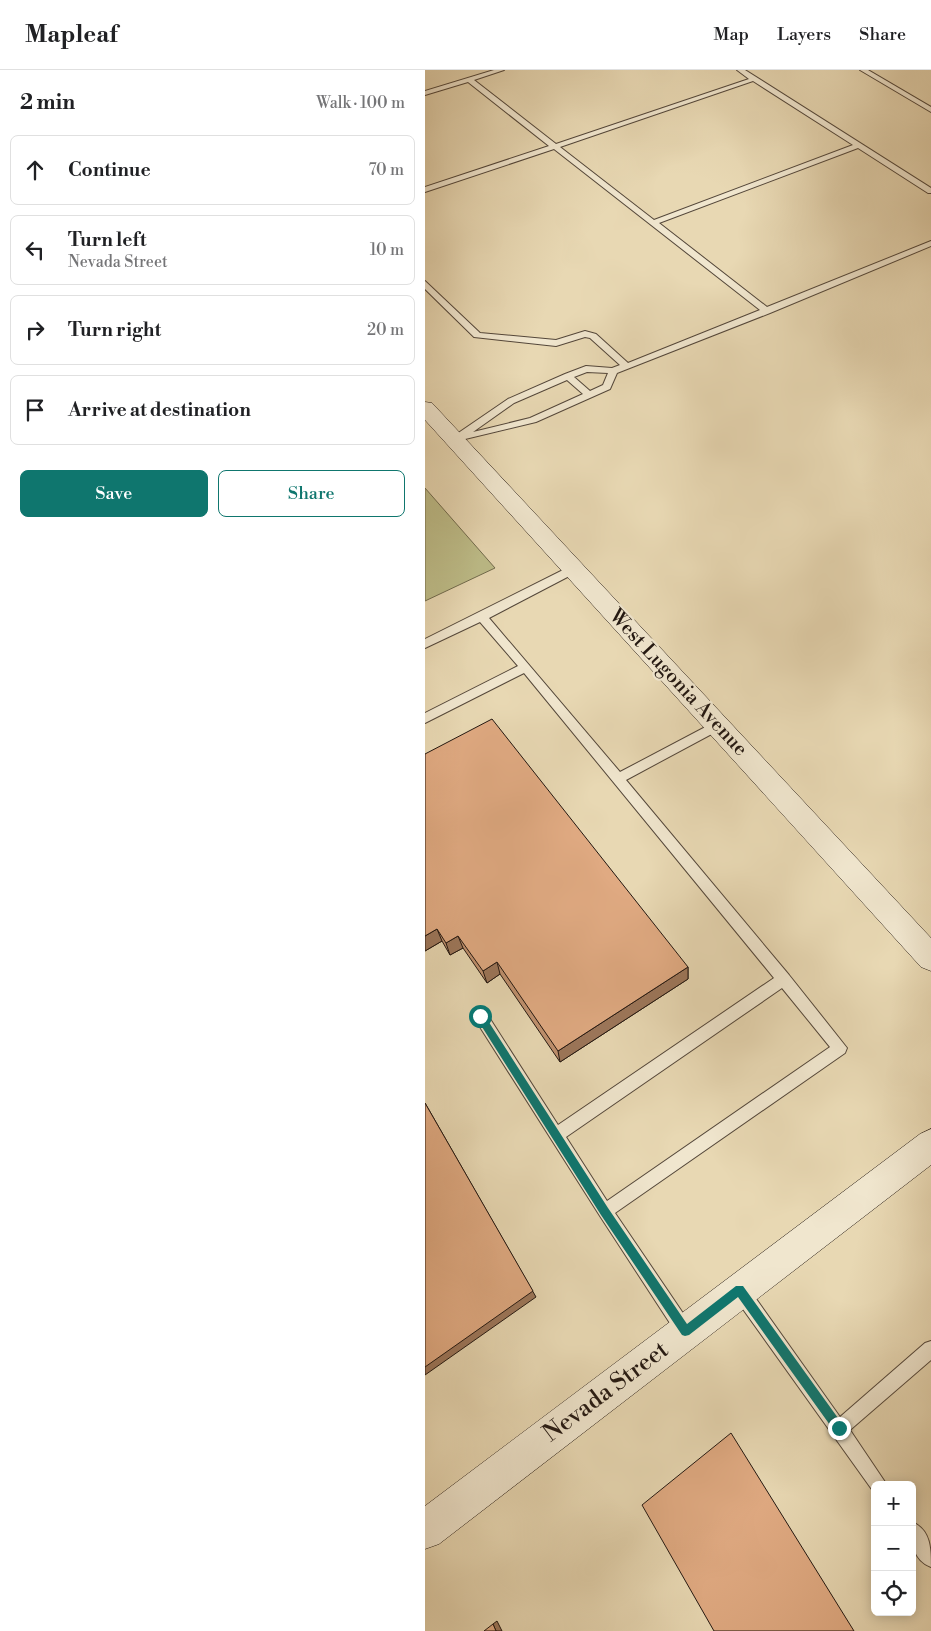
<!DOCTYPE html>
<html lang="en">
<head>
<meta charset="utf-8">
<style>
	body { margin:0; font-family:"Libre Bodoni",serif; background:#f2f2f2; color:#202124 }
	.controls { position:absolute; right:15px; bottom:15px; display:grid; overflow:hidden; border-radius:8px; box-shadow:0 2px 12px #0003 }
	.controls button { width:45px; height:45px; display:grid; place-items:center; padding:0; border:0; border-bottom:1px solid #e0e0e0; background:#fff; color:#202124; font:25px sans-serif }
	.stop { position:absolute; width:15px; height:15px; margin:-11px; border:4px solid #0f766e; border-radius:50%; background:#fff }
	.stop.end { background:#0f766e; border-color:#fff; box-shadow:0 1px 5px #0008 }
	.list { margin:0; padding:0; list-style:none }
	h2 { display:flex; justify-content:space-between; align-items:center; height:65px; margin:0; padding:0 20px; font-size:21px }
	h2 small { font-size:16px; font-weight:400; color:#757577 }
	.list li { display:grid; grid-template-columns:32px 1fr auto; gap:15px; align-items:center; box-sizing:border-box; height:70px; margin:0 10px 10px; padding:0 10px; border:1px solid #e0e0e0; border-radius:8px }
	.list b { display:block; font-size:19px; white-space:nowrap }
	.list p { margin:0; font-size:16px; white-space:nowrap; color:#757577 }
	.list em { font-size:16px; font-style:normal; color:#757577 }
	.actions { display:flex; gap:10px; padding:15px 20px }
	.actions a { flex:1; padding:11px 0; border:1px solid #0f766e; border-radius:8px; text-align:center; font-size:18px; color:#0f766e }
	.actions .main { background:#0f766e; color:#fff }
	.icon { flex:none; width:28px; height:28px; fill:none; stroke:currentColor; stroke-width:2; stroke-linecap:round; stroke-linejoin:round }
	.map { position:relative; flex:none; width:506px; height:1561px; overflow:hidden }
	header { display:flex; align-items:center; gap:30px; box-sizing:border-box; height:70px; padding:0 25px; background:#fff; border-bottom:1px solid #e0e0e0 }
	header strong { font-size:24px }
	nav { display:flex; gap:28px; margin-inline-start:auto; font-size:18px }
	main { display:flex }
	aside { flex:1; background:#fff }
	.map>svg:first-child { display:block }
	.green { fill:#bdbc88; stroke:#706a4c }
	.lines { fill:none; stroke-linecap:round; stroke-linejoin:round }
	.lane-casing { stroke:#54473a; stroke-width:2 }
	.secondary-casing { stroke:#221711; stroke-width:1 }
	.lane { fill:#f0e6ce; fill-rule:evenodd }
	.secondary { fill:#f0e6ce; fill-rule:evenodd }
	.wall { fill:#c19270; stroke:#221711 }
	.shaded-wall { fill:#9d775b; stroke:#221711 }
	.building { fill:#e0aa82; stroke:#221711 }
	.route { fill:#0f766e }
	.labels { text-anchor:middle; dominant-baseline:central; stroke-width:4.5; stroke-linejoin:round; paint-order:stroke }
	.street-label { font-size:20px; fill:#221711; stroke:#f0e6ce }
	.near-street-label { font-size:24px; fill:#221711; stroke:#f0e6ce }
</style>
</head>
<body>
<header>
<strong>Mapleaf</strong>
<nav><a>Map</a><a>Layers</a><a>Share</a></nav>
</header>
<main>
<aside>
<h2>2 min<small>Walk · 100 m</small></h2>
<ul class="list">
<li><svg class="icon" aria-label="ahead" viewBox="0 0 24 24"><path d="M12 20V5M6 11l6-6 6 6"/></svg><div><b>Continue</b></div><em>70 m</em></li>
<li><svg class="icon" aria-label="left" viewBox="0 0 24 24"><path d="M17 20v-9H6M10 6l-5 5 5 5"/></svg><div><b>Turn left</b><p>Nevada Street</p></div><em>10 m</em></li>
<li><svg class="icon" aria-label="right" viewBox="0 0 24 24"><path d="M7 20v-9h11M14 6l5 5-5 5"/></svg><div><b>Turn right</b></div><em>20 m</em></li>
<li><svg class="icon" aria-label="arrive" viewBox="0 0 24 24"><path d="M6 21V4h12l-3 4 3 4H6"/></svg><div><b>Arrive at destination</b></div></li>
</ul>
<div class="actions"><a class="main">Save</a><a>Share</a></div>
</aside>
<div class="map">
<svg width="506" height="1561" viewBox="0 0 506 1561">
	<rect width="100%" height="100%" fill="#e8d8b3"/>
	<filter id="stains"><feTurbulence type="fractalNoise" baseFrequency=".004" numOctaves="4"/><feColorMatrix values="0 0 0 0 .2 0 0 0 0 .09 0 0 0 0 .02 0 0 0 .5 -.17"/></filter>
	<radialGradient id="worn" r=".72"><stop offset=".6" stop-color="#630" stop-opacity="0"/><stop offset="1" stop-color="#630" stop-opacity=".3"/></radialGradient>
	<!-- green -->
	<path class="green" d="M0,418L70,498L0,531Z"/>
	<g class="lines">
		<!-- lane casing -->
		<g class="lane-casing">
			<g id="lane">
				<path d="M69,0H79L49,10L131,74L324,9L312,0H320L506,118V123H503L433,78L234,153L342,237L506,171V176L345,243L192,303L185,319L111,352L36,370L29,373L26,372V368L83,329L140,304L161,296L187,298L195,295L165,268L160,267L131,276L49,267L0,219V211L55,263L131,270L160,261L171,264L203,293L335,240L129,79L0,122V117L124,76L43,12L0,25V21ZM328,11L428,75L229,150L135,77ZM162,302L183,303L178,315L165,321L149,307ZM142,310L158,324L105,348L48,362L89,333Z"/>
				<path d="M435,0H443L506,37V42Z"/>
				<path d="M148,495L152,496L153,499L152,502L64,548L195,702L288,653H296L298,656L296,659L201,710L364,905L422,978L420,983L190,1143L266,1255L268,1261L266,1267L260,1269L254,1267L175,1146L48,946L50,941L55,940L60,941L133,1055L349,908L99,603L0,653V643L93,596L55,552L0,578V569ZM357,918L405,977L182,1131L141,1067Z"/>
				<path d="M316,1214L322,1216L415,1347L500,1273L506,1271V1290L425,1360L462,1415H450V1422L448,1421L310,1228L308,1222L310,1216Z"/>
				<path d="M487,1452C506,1460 506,1479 506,1497C486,1489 487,1470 487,1452Z"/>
			</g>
		</g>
		<!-- secondary casing -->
		<g class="secondary-casing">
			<g id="secondary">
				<path d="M0,332L7,333L506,868V901L496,897L0,350Z"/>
				<path d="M506,1059V1095L14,1474L0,1479V1436L495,1064Z"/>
			</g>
		</g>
		<!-- lane -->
		<use href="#lane" class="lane"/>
		<!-- secondary -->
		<use href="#secondary" class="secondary"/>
	</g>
	<!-- wall -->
	<path class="wall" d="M0,684L263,897V909L135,992L75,904L62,913L38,878L25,885L17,871L0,881Z"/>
	<!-- shaded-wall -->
	<g class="shaded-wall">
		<path d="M12,859L17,871L0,881V866Z"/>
		<path d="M33,866L38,878L25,885L21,873Z"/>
		<path d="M72,892L75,904L62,913L58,901Z"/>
		<path d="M263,897V909L135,992L133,981Z"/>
		<path d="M0,1033L111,1227L0,1305Z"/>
		<path d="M72,1551L77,1561H71L68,1554Z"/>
	</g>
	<!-- building -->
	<g class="building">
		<path d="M67,649L263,897L133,981L72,892L58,901L33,866L21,873L12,859L0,866V684Z"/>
		<path d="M0,1033L108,1221L0,1297Z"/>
		<path d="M306,1363L429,1561H289L217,1435Z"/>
		<path d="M68,1554L71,1561H59Z"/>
	</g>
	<!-- route -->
	<path class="route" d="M55,941L58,943L183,1138L262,1254L311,1216H318L418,1355L419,1358L418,1362L414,1364L410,1362L313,1227L264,1265L260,1266L257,1265L176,1145L52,949L50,946Z"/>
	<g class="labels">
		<!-- street labels -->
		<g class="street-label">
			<text transform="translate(253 613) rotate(47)">West Lugonia Avenue</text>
		</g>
		<!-- near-street labels -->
		<g class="near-street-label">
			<text transform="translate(181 1322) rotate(-37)">Nevada Street</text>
		</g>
	</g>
	<rect width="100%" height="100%" filter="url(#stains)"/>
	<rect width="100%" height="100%" fill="url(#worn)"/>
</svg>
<div class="controls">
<button>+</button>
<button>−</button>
<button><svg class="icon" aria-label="locate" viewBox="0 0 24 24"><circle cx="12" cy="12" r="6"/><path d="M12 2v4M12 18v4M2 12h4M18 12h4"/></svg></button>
</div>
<div class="stop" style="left:55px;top:946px"></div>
<div class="stop end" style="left:414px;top:1358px"></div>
</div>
</main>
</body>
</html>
